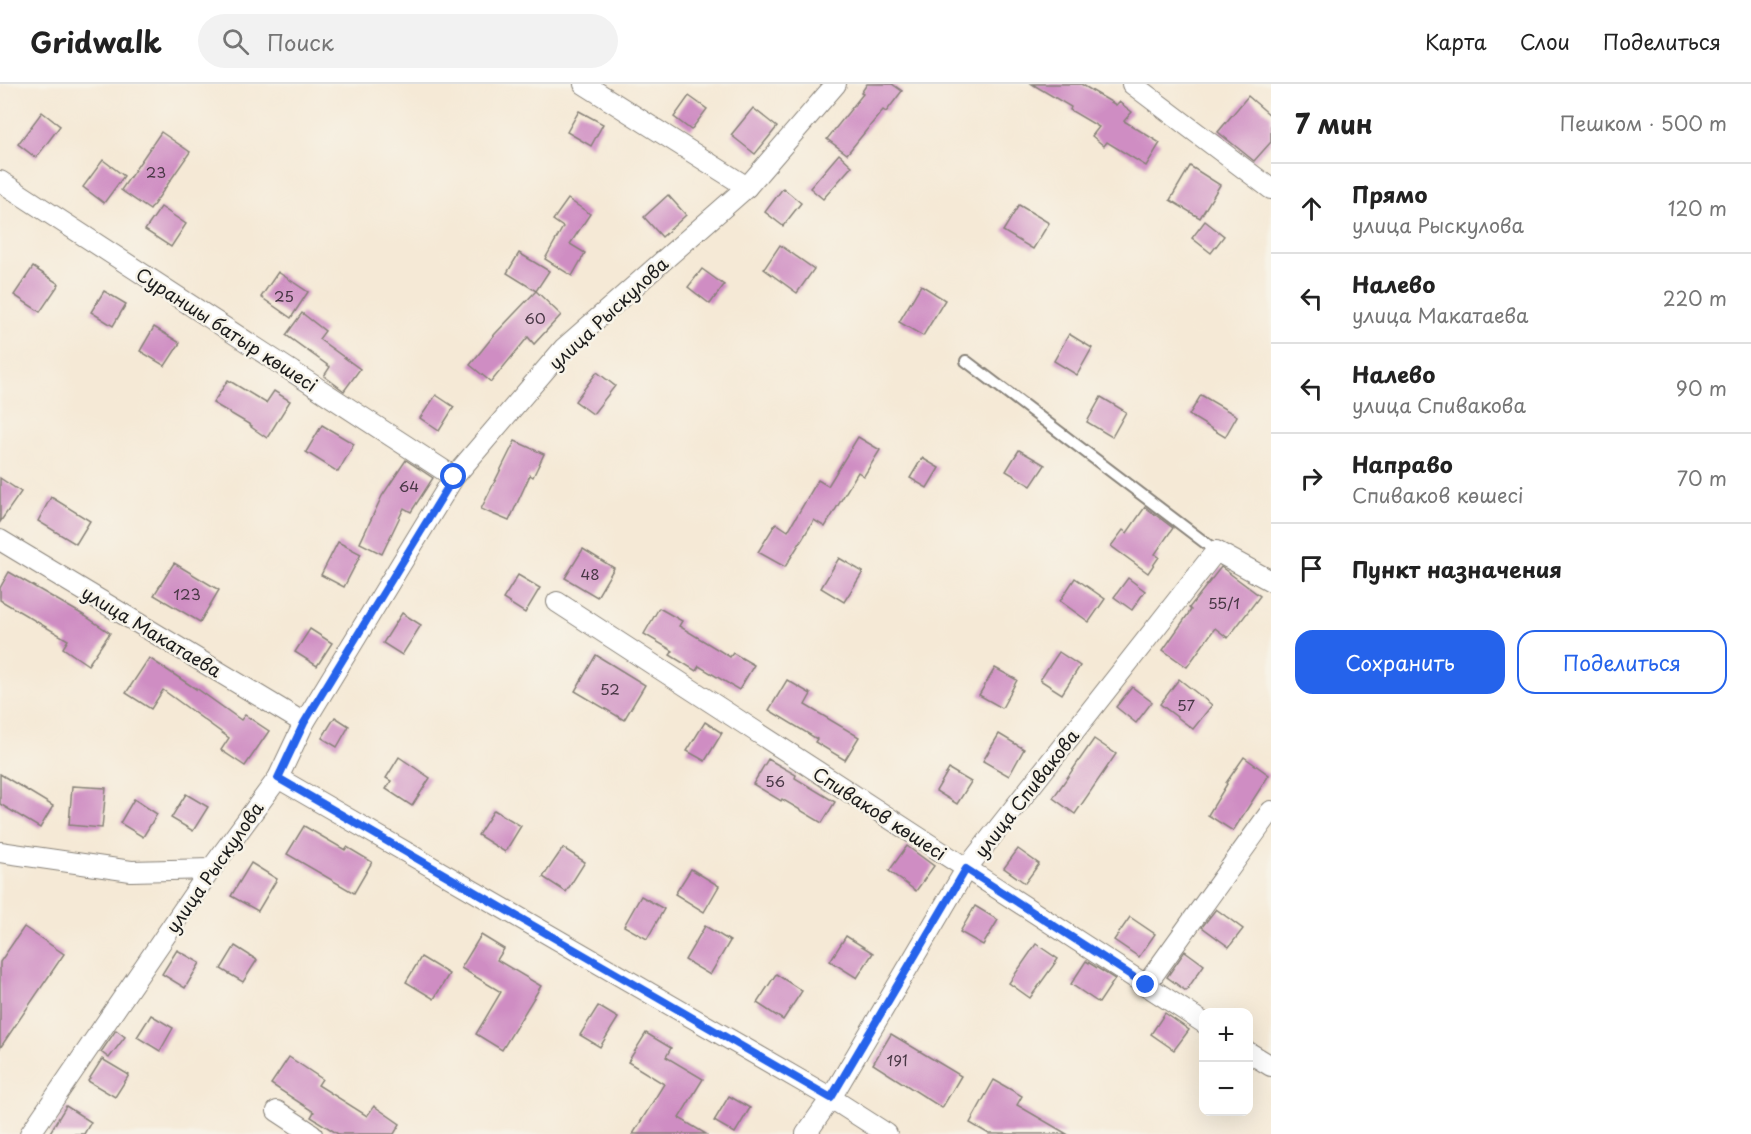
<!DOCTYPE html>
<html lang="ru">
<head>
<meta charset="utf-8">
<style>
	body { margin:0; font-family:"Playpen Sans",sans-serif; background:#f2f2f2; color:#222 }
	.controls { position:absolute; right:18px; bottom:18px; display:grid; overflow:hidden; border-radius:12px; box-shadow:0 6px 24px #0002 }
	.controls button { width:54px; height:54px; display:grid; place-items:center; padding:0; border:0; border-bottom:2px solid #e0e0e0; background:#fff; color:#222; font:30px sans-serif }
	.stop { position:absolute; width:18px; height:18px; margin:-14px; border:4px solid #2563eb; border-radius:50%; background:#fff }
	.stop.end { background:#2563eb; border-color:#fff; box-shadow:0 2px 6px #0008 }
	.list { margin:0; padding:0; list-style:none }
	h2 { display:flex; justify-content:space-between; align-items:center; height:78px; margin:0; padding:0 24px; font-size:26px }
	h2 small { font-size:20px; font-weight:400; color:#767676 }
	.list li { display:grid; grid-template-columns:39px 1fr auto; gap:18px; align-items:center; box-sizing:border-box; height:90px; padding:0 24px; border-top:2px solid #e0e0e0 }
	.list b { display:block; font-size:22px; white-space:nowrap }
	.list p { margin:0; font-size:20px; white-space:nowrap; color:#767676 }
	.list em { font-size:20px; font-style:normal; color:#767676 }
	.actions { display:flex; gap:12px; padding:18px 24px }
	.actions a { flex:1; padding:14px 0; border:2px solid #2563eb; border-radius:18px; text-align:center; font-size:21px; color:#2563eb }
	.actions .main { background:#2563eb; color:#fff }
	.icon { flex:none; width:33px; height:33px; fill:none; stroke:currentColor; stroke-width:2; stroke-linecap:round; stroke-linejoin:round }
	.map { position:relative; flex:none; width:1271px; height:1050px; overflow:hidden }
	header { display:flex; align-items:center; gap:36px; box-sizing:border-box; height:84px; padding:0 30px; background:#fff; border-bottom:2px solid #e0e0e0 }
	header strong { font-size:28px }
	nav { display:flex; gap:33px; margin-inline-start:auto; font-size:21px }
	.search { width:420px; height:54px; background:#f2f2f2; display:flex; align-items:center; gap:15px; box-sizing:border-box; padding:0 21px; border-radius:33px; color:#767676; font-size:22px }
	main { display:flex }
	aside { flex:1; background:#fff }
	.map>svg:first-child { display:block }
	.building { fill:#cf8dc3 }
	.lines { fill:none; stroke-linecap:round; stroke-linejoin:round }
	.service-casing { stroke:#888279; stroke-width:14 }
	.minor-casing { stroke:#888279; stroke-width:22 }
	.service { stroke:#fff; stroke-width:10 }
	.minor { stroke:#fff; stroke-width:20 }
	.route { stroke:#2563eb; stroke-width:8 }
	.labels { text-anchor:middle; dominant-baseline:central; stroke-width:5; stroke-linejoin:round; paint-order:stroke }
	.number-label { font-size:15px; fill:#493846 }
	.street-label { font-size:18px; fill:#1c1c1c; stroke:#f7f3e8 }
</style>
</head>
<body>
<header>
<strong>Gridwalk</strong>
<div class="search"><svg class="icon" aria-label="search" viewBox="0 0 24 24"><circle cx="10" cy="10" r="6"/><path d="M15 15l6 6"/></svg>Поиск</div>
<nav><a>Карта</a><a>Слои</a><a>Поделиться</a></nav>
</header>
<main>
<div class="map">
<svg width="1271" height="1050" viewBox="0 0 1271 1050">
	<rect width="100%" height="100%" fill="#f7f3e8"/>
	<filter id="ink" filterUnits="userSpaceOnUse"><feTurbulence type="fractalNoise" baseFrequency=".0167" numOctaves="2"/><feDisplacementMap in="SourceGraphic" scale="12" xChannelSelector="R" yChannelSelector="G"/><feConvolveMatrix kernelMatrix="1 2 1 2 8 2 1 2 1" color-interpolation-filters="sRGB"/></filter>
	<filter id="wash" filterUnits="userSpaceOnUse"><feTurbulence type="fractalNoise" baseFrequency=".008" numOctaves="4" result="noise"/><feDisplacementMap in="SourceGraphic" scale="24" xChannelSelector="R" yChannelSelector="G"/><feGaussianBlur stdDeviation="1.35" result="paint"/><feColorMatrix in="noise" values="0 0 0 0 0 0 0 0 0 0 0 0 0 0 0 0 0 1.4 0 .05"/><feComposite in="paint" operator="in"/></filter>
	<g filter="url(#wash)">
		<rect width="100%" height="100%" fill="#f5e9d6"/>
		<g id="blocks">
			<!-- building -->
			<g class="building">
				<path d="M867,0H892L902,7L886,28L883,26L847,70L827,55L863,10L861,9Z"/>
				<path d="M1032,0H1081L1116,21L1119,18L1132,28L1124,37L1160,59L1146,82L1107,58L1104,62L1092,52L1099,43L1070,26L1071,23Z"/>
				<path d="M689,12L707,25L691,46L674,33Z"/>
				<path d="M1248,12L1271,32V58L1254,77L1218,48Z"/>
				<path d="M753,24L777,43L755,70L731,51Z"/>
				<path d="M579,27L603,40L591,62L567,48Z"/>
				<path d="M42,28L60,42L36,74L18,60Z"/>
				<path d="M161,48L190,68L150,126L121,106Z"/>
				<path d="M839,70L852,82L823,115L810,104Z"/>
				<path d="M103,76L124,92L104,119L83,103Z"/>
				<path d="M1190,82L1220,101L1200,134L1170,116Z"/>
				<path d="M783,104L801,119L783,142L765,128Z"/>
				<path d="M668,111L686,131L662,153L644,133Z"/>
				<path d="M568,115L590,130L570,160L585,169L572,192L545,175L563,143L553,136Z"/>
				<path d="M1019,121L1049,139L1033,165L1003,147Z"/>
				<path d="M161,123L186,140L171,163L145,146Z"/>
				<path d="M1205,137L1224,152L1211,169L1192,154Z"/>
				<path d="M780,161L814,185L797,209L764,185Z"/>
				<path d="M519,169L549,187L536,207L507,189Z"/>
				<path d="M33,183L59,200L40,228L14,211Z"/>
				<path d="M702,185L724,201L710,220L688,203Z"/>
				<path d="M278,188L308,208L291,234L261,213Z"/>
				<path d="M921,201L945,216L923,252L899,238Z"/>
				<path d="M104,207L126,220L113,242L91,228Z"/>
				<path d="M536,207L561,231L534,260L528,253L491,298L470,281L495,250Z"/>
				<path d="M302,229L325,247L319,255L360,285L344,307L324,292L330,283L286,251Z"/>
				<path d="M154,243L180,259L165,282L140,267Z"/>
				<path d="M1069,250L1092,264L1077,291L1054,277Z"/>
				<path d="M597,288L615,302L593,330L575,317Z"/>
				<path d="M228,296L266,319L274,307L290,317L267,354L251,343L252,342L213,319Z"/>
				<path d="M436,311L454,323L439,347L420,334Z"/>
				<path d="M1201,311L1237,332L1225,353L1189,331Z"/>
				<path d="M1101,313L1126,328L1112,353L1087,338Z"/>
				<path d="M322,341L354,360L338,388L306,368Z"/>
				<path d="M858,353L880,366L864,392L858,388L825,443L814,436L785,483L758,468L776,439L788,447L818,396L828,402Z"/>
				<path d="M515,357L544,370L533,393L530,391L509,437L481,425Z"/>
				<path d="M1019,366L1045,381L1031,402L1006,387Z"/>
				<path d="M922,374L939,384L927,404L910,394Z"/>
				<path d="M406,376L433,394L411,428L404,424L382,470L360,459L382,412Z"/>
				<path d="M0,394L21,408L0,438Z"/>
				<path d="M51,413L90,437L76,460L38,437Z"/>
				<path d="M1145,423L1173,444L1155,470L1159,473L1148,489L1111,462L1123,446L1127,449Z"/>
				<path d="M338,458L361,470L344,503L321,491Z"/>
				<path d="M583,465L614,484L597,513L565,494Z"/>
				<path d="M839,474L863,488L844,518L821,504Z"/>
				<path d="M174,479L219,506L200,538L154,511Z"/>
				<path d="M1221,483L1260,512L1228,554L1215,544L1187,583L1163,566L1191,526L1189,524Z"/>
				<path d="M9,488L85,532L110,549L88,581L63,564L68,556L0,516V504Z"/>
				<path d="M518,491L540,504L525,529L503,515Z"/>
				<path d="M1075,494L1105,515L1089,538L1060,517Z"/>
				<path d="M1128,494L1145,507L1132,526L1114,513Z"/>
				<path d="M659,524L682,537L679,542L730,573L733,569L754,581L739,606L699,582L696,587L670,571L673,567L644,550Z"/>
				<path d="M402,529L421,541L402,571L383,559Z"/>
				<path d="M310,545L332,559L317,582L295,568Z"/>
				<path d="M1059,568L1080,582L1062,610L1040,596Z"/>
				<path d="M596,571L645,601L624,636L575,607Z"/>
				<path d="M149,574L196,605V604L241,636L245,631L269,647L245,682L221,666L229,654L163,606L151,625L126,609Z"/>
				<path d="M995,584L1017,596L1002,624L979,611Z"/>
				<path d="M1179,595L1212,621L1193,645L1160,620Z"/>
				<path d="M787,596L811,610L805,621L859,653L845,676L815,658L817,655L769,626Z"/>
				<path d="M1132,603L1152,618L1136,639L1116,623Z"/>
				<path d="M335,633L349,642L337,663L322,654Z"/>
				<path d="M705,638L722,649L705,677L687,667Z"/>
				<path d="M999,650L1024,665L1009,692L983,677Z"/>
				<path d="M1094,655L1116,670L1075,730L1053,714Z"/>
				<path d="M399,673L430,694L412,722L386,705L391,697L386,694Z"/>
				<path d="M1244,673L1269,691L1233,747L1208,731L1227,700L1226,699Z"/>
				<path d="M768,675L796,691L795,694L835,718L822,739L782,715L781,717L753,700Z"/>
				<path d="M949,685L971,698L957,720L936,707Z"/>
				<path d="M0,690L53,722L40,744L0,720Z"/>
				<path d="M72,702L106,704L102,744L69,741Z"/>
				<path d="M186,710L208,723L193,747L171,734Z"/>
				<path d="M134,715L157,730L143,753L120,739Z"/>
				<path d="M494,726L521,742L505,768L478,751Z"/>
				<path d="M304,742L345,766L347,763L372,778L354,809L287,770Z"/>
				<path d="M907,762L934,782L916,807L889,787Z"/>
				<path d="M563,764L585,778L566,808L543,793Z"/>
				<path d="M1018,765L1039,780L1025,799L1004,784Z"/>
				<path d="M251,779L277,795L258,827L231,812Z"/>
				<path d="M691,785L719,802L704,828L675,810Z"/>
				<path d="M641,812L664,825L647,855L624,842Z"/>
				<path d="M975,822L998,836L983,861L960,848Z"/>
				<path d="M1216,825L1243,845L1229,863L1202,843Z"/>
				<path d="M1130,833L1155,850L1139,873L1114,856Z"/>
				<path d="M705,842L730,857L710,891L685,876Z"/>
				<path d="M24,843L64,870L0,964V878Z"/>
				<path d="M481,851L504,865L497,876L541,902L502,966L476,950L501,908L461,884Z"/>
				<path d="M846,852L873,869L857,894L830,877Z"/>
				<path d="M1036,860L1058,875L1030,914L1009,899Z"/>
				<path d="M235,862L257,876L243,898L221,885Z"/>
				<path d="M177,866L200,879L185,904L162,890Z"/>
				<path d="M1185,867L1204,881L1186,907L1167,893Z"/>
				<path d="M421,873L449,890L434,915L406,898Z"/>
				<path d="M1086,877L1115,895L1099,919L1071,900Z"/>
				<path d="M776,890L802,907L783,936L757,919Z"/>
				<path d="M598,922L618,934L600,963L580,951Z"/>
				<path d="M1165,929L1189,946L1174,966L1151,950Z"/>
				<path d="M151,931L173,944L160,967L137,953Z"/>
				<path d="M116,946L125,953L109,974L101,968Z"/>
				<path d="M646,949L671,964L666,973L703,995L679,1034L706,1050H633L664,1000L628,978Z"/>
				<path d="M891,950L961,992L942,1024L873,980Z"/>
				<path d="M289,973L322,995L318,1001L367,1032L374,1022L400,1040L394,1050H338L311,1033L314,1028L271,1000Z"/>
				<path d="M102,975L129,991L115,1013L88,997Z"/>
				<path d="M994,996L1022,1012L1017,1021L1067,1050H989L970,1039Z"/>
				<path d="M729,1012L750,1024L735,1049L714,1037Z"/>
				<path d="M66,1022L91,1038L84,1050H49Z"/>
			</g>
		</g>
	</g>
	<g filter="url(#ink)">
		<use href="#blocks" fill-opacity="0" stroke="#888279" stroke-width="1.5"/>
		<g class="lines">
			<!-- service casing -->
			<g class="service-casing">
				<path id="service" d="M966,277L1216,467"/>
			</g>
			<!-- minor casing -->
			<g class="minor-casing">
				<g id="minor">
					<path d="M584,0L747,103"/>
					<path d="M1132,0L1271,105"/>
					<path d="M0,97L454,393"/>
					<path d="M0,456L304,639"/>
					<path d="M557,518L1204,939"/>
					<path d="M278,694L831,1014L887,1050"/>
					<path d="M0,768L131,787L211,785"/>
					<path d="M1146,901L1271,727"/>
					<path d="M1248,968L1271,982"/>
					<path d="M277,1027L312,1050"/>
					<path d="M30,1050L211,785L278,694L304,639L454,393L564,264L747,103L836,0"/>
					<path d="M806,1050L831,1014L966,785L1216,467L1271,497"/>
				</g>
			</g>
			<!-- service -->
			<use href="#service" class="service"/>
			<!-- minor -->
			<use href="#minor" class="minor"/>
		</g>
	</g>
	<g class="lines" filter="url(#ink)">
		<!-- route -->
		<path class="route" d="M454,393L304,639L278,694L831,1014L966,785L1146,901"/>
	</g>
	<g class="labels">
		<!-- number labels -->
		<g class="number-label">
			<text x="156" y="87">23</text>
			<text x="284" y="211">25</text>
			<text x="535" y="233">60</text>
			<text x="409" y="401">64</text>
			<text x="590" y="489">48</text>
			<text x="187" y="509">123</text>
			<text x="1224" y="518">55/1</text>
			<text x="610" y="604">52</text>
			<text x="1186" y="620">57</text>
			<text x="775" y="696">56</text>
			<text x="897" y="975">191</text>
		</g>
		<!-- street labels -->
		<g class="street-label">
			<text transform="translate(608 229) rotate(-43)">улица Рыскулова</text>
			<text transform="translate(227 245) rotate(33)">Сураншы батыр көшесі</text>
			<text transform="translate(152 547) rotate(31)">улица Макатаева</text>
			<text transform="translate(1026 709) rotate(-52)">улица Спивакова</text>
			<text transform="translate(880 729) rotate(33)">Спиваков көшесі</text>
			<text transform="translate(214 783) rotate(-55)">улица Рыскулова</text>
		</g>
	</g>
</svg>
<div class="controls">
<button>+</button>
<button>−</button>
</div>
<div class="stop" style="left:454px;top:393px"></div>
<div class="stop end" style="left:1146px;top:901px"></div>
</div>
<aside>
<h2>7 мин<small>Пешком · 500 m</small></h2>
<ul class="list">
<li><svg class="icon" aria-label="ahead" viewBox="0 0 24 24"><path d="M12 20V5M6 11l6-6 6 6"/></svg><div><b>Прямо</b><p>улица Рыскулова</p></div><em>120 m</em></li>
<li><svg class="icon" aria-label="left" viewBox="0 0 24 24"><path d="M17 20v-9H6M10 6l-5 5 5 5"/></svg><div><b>Налево</b><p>улица Макатаева</p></div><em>220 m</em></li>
<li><svg class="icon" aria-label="left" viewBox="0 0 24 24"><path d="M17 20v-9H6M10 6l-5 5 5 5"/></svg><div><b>Налево</b><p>улица Спивакова</p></div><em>90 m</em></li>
<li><svg class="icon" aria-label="right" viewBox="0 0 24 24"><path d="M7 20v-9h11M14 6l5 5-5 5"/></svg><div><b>Направо</b><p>Спиваков көшесі</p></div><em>70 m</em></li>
<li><svg class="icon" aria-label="arrive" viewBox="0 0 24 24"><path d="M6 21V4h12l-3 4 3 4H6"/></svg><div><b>Пункт назначения</b></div></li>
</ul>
<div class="actions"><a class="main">Сохранить</a><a>Поделиться</a></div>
</aside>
</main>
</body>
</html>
